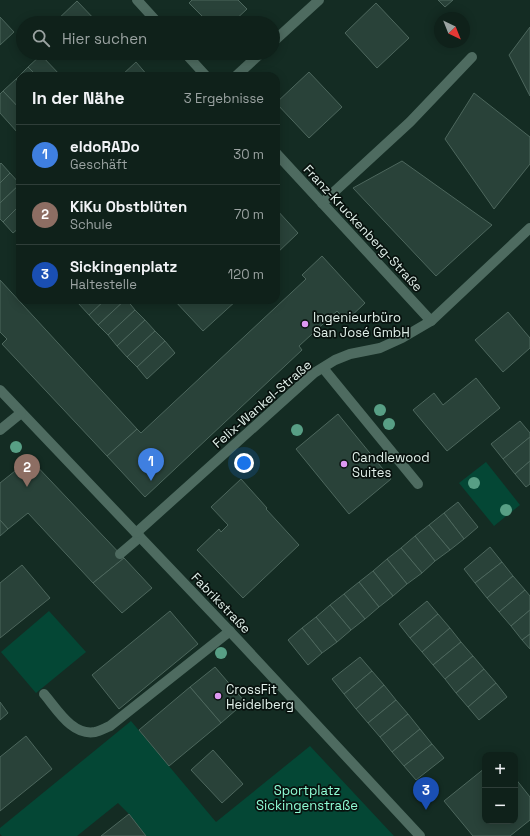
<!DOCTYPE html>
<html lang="de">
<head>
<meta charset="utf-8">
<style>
	body { margin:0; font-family:"Space Grotesk",sans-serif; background:#1d2e27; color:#f1f3f6 }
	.controls { position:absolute; right:12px; bottom:12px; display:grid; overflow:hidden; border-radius:8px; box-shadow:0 2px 10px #0003 }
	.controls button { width:36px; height:36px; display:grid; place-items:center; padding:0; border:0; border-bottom:1px solid #2f3e39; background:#0f211a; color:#f1f3f6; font:20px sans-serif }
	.compass { position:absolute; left:434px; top:12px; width:36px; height:36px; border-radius:50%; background:#0f211a; box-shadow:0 2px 10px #0003; rotate:137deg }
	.you { position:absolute; left:244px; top:463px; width:14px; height:14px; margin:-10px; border:3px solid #fff; border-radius:50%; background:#1a73e8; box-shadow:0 0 0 6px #1a73e833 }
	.badge { display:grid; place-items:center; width:26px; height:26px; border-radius:50%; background:#8c9099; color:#fff; font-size:13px; font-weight:700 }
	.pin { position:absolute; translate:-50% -33px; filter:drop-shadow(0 1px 2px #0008) }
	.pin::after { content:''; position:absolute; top:21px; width:14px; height:12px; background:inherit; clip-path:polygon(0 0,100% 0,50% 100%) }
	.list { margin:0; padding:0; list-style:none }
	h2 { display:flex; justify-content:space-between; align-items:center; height:52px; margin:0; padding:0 16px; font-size:17px }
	h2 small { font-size:13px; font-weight:400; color:#9ba3a2 }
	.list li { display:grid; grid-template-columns:26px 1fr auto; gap:12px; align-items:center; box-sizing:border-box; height:60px; padding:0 16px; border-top:1px solid #2f3e39 }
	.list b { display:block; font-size:15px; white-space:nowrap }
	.list p { margin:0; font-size:13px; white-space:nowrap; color:#9ba3a2 }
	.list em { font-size:13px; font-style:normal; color:#9ba3a2 }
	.icon { flex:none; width:22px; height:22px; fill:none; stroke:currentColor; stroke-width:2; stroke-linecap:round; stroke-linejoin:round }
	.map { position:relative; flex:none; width:530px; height:836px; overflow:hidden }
	.search { position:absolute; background:#0f211a; box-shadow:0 2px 10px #0003; left:16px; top:16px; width:264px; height:44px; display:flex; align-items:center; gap:10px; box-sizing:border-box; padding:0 14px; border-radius:22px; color:#9ba3a2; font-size:15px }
	.panel { position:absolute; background:#0f211a; box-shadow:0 2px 10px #0003; left:16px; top:72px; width:264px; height:232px; border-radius:12px }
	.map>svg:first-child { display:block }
	.green { fill:#044735 }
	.building { fill:#294239; stroke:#4d675d }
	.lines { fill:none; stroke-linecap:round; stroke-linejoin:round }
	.lane { stroke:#4e6b60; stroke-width:10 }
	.street { stroke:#4e6b60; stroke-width:10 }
	.tree { fill:#589f85 }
	.poi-dot { fill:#de98f2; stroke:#08120e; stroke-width:1.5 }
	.labels { text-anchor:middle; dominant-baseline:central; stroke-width:3.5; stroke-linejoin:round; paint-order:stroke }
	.street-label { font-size:13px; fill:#e1f0ea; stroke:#08120e }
	.poi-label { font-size:13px; fill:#e1f0ea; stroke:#08120e; text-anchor:start }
	.park-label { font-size:13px; fill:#8ffdd6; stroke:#08120e }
</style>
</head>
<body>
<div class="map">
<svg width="530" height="836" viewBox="0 0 530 836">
	<rect width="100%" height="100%" fill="#142c23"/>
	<!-- green -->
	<g class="green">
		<path d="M486,462L520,505L494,526L459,483Z"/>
		<path d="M49,611L86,652L36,693L1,652Z"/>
		<path d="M131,721L216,822L310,746L394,836H146L129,814L118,803L77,836H2L0,834V828Z"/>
	</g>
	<!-- building -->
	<g class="building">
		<path d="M192,0H238L247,9L232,23H209L189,3Z"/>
		<path d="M438,0H453L445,7Z"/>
		<path d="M77,1L98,23H54Z"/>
		<path d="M376,3L409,38L377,68L345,33Z"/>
		<path d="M0,17L14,32L0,45Z"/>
		<path d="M530,27V96L509,55Z"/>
		<path d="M81,53H90L85,58Z"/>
		<path d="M41,55L61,76H37L28,67Z"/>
		<path d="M136,62L148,76H121Z"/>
		<path d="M28,67L37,76H20V84L16,79Z"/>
		<path d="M309,72L342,107L309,138L276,103Z"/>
		<path d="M16,79L20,84V109L3,91Z"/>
		<path d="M3,91L20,109V131L18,133L0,113V94Z"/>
		<path d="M474,93L530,137V164L494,209L445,139Z"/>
		<path d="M402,161L492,225L436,276L353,188Z"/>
		<path d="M1,163L10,173L0,183V164Z"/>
		<path d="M10,173L20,184L0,203V183Z"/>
		<path d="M20,184V205L3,222L0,219V203Z"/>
		<path d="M20,205V227L13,233L3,222Z"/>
		<path d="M276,209L298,233L276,254Z"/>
		<path d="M322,256L365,303L346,321L337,311L299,346L302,350L145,497L107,456L137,429L141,433L306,279L302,275Z"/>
		<path d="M0,280L137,429L107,456L2,344L7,339L0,332Z"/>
		<path d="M81,300H105L89,315L78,303Z"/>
		<path d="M105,300H125L98,325L89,315Z"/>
		<path d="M125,300H127L135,310L108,335L98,325Z"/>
		<path d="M174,300H237L203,331Z"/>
		<path d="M135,310L145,320L117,346L108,335Z"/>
		<path d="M508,312L530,338V348L503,372L475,340Z"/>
		<path d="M145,320L155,331L127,357L117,346Z"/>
		<path d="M155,331L165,341L137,367L127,357Z"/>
		<path d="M165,341L175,353L147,379L137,367Z"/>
		<path d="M476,378L500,408L447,451L413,410L434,393L443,405Z"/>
		<path d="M338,414L391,479L349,514L296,449Z"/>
		<path d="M520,421L530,433V437L503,459L491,444Z"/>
		<path d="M530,437V461L515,474L503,459Z"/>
		<path d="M30,459L124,558L93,583L28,513L8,529L0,520V483Z"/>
		<path d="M530,461V484L526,487L515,474Z"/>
		<path d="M241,479L267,508L266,509L299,545L243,598L197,550L219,529L221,532L228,525L211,507Z"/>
		<path d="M458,502L478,527L464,539L444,513Z"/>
		<path d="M444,513L464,539L450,550L429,525Z"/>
		<path d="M0,520L8,529L0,536Z"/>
		<path d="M429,525L450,550L435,561L415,536Z"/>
		<path d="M415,536L435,561L422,573L401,548Z"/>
		<path d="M490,547L502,562L475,583L464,569Z"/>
		<path d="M401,548L422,573L407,584L387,559Z"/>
		<path d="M124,558L152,588L122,613L93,583Z"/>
		<path d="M387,559L407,584L393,596L373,571Z"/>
		<path d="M502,562L513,576L487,598L475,583Z"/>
		<path d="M22,565L50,598L0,638V583Z"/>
		<path d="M373,571L393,596L379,607L359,582Z"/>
		<path d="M513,576L525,590L499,612L487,598Z"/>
		<path d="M359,582L379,607L365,619L344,594Z"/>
		<path d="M525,590L530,596V610L511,626L499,612Z"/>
		<path d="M344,594L365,619L351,630L330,605Z"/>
		<path d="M427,601L438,614L410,638L399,624Z"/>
		<path d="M330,605L351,630L337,642L316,617Z"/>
		<path d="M530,610V634L522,640L511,626Z"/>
		<path d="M170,611L198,644L119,709L92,675Z"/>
		<path d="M438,614L450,628L422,652L410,638Z"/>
		<path d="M316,617L337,642L322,653L302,628Z"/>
		<path d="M302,628L322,653L308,665L288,640Z"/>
		<path d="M450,628L461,642L433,665L422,652Z"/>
		<path d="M530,634V649L522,640Z"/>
		<path d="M461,642L473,656L445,679L433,665Z"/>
		<path d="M473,656L484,669L456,693L445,679Z"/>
		<path d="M360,657L372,671L344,694L332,679Z"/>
		<path d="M215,667L245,702L221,723L190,687Z"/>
		<path d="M484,669L496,683L468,707L456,693Z"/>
		<path d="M372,671L384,685L356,709L344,694Z"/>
		<path d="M496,683L507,697L479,720L468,707Z"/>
		<path d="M384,685L396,700L368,723L356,709Z"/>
		<path d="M190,687L221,723L169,766L139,730Z"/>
		<path d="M396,700L408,714L380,737L368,723Z"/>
		<path d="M0,702L8,713L0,720Z"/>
		<path d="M408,714L420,729L392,752L380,737Z"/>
		<path d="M420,729L432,744L404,766L392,752Z"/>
		<path d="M26,736L52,769L0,811V757Z"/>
		<path d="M432,744L444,758L416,780L404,766Z"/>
		<path d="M213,750L243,784L222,803L191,770Z"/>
		<path d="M485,768V821H515V778L530,797V820L510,836H473L444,801Z"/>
		<path d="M129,814L146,836H101Z"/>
	</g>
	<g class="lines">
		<!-- lane -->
		<g class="lane">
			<path d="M322,203L410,122L472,57"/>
			<path d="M323,368L418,484"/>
			<path d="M120,554L140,537"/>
			<path d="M44,694C57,709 72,736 95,732C100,731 105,728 110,726L230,631"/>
		</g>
		<!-- street -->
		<g class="street">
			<path d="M137,0L158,23"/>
			<path d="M273,42L319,0"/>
			<path d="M185,53L206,76"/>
			<path d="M236,76L261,53"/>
			<path d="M276,153L431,321"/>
			<path d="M0,390L238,640L420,836"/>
			<path d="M0,430L21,413"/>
			<path d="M136,533L314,373L335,360L350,354L380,348L402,338L431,321L530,228"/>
		</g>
	</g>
	<!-- trees -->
	<g class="tree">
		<circle cx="380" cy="410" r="6"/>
		<circle cx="389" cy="424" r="6"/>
		<circle cx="297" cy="430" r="6"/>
		<circle cx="16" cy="447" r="6"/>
		<circle cx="474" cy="483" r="6"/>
		<circle cx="506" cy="510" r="6"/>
		<circle cx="221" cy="653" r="6"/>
	</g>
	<!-- markers -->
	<g class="poi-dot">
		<circle cx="305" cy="324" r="4"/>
		<circle cx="344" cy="464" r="4"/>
		<circle cx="218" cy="696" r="4"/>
	</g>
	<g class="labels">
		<!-- street labels -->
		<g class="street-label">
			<text transform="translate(363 228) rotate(47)">Franz-Kruckenberg-Straße</text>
			<text transform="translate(262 404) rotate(-41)">Felix-Wankel-Straße</text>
			<text transform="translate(221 603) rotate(46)">Fabrikstraße</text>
		</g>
		<!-- poi labels -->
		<g class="poi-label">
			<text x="313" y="317">Ingenieurbüro<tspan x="313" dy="15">San José GmbH</tspan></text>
			<text x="352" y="457">Candlewood<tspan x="352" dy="15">Suites</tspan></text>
			<text x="226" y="689">CrossFit<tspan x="226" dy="15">Heidelberg</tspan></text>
		</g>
		<!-- park labels -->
		<g class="park-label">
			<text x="307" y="790">Sportplatz<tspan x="307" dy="15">Sickingenstraße</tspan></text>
		</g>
	</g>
</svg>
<div class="controls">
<button>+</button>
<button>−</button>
</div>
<svg class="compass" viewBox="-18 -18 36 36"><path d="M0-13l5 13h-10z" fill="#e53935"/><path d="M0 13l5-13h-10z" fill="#9ba3a2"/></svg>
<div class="you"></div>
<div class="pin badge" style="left:151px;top:481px;background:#3f7fe0">1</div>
<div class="pin badge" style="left:27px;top:487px;background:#8d6e63">2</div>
<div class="pin badge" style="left:426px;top:810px;background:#1a4fb4">3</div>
<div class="search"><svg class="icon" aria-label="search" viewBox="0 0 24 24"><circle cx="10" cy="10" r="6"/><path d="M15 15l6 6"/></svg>Hier suchen</div>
<section class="panel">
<h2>In der Nähe<small>3 Ergebnisse</small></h2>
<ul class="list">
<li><span class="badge" style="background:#3f7fe0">1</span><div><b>eldoRADo</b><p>Geschäft</p></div><em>30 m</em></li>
<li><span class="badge" style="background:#8d6e63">2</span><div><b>KiKu Obstblüten</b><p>Schule</p></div><em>70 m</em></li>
<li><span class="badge" style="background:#1a4fb4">3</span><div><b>Sickingenplatz</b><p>Haltestelle</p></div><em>120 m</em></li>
</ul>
</section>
</div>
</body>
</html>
